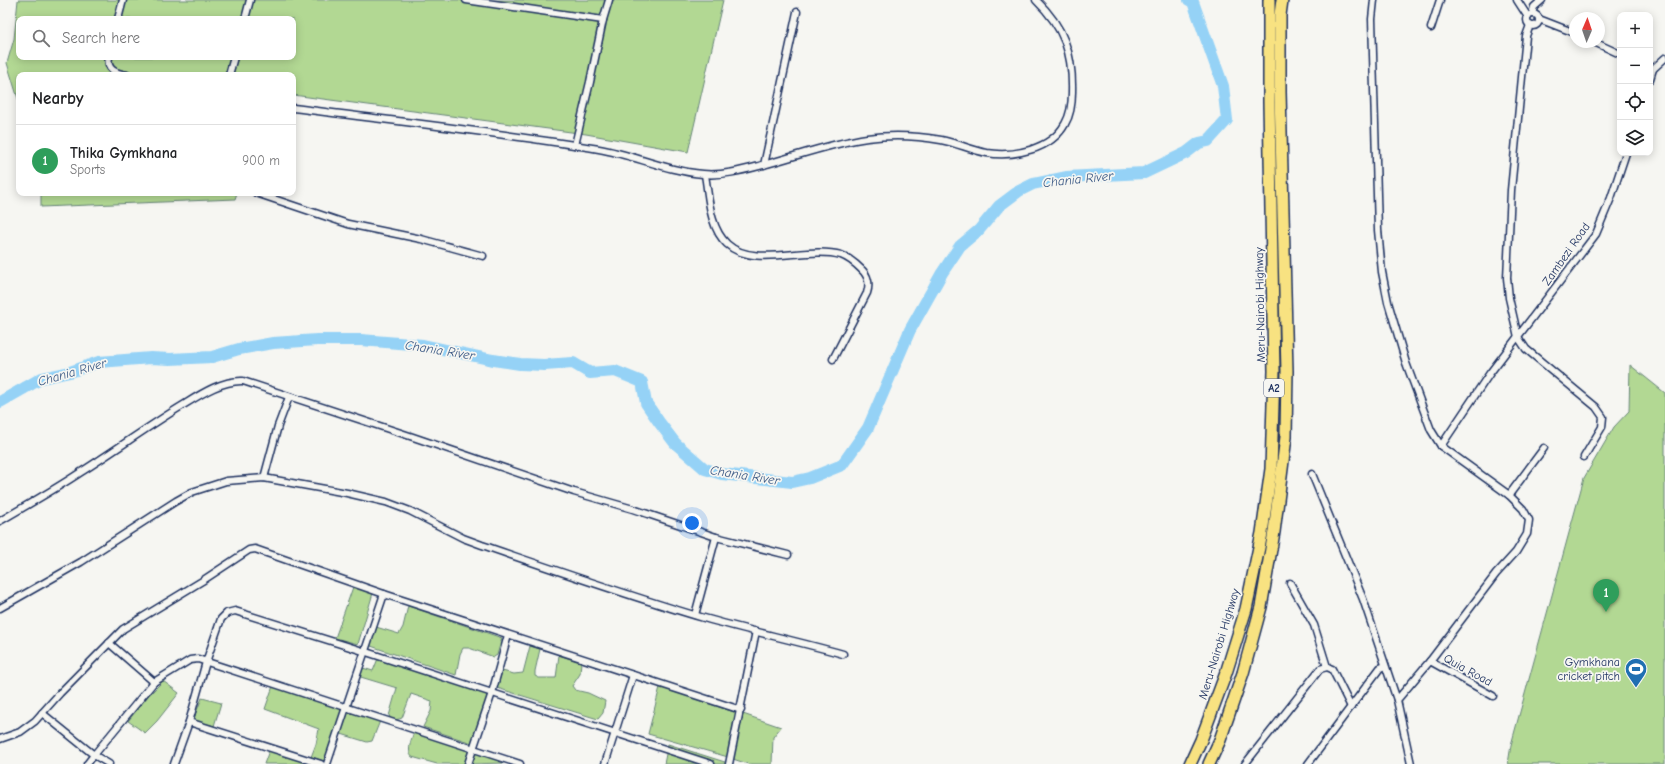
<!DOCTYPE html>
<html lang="en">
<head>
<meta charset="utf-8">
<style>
	body { margin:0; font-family:"Comic Neue",sans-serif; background:#f6f6f6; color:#202124 }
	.controls { position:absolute; right:12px; top:12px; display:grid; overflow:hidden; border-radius:8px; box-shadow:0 2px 10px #0003 }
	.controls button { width:36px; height:36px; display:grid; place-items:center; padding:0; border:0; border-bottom:1px solid #e0e0e0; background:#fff; color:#202124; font:20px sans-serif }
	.compass { position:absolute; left:1569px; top:12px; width:36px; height:36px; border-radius:50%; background:#fff; box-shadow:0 2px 10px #0003; rotate:2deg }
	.you { position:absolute; left:692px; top:523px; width:14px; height:14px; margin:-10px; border:3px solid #fff; border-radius:50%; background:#1a73e8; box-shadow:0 0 0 6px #1a73e833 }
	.badge { display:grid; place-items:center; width:26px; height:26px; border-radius:50%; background:#1f6fb2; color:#fff; font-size:13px; font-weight:700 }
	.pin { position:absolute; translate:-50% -33px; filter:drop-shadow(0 1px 2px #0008) }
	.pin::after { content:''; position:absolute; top:21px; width:14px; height:12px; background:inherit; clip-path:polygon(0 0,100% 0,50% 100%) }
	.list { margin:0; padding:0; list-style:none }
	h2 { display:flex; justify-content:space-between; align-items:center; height:52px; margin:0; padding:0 16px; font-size:17px }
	h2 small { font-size:13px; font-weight:400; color:#757577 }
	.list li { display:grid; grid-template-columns:26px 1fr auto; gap:12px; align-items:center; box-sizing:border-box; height:72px; padding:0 16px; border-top:1px solid #e0e0e0 }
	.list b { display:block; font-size:15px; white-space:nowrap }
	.list p { margin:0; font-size:13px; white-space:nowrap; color:#757577 }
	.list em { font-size:13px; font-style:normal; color:#757577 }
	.icon { flex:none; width:22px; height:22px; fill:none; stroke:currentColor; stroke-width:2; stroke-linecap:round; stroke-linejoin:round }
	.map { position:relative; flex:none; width:1665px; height:764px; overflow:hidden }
	.search { position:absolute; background:#fff; box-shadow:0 2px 10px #0003; left:16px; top:16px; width:280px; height:44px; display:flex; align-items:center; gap:10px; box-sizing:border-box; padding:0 14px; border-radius:8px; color:#757577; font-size:15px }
	.panel { position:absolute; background:#fff; box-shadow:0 2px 10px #0003; left:16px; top:72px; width:280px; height:124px; border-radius:8px }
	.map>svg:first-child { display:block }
	.green { fill:#b2d893; stroke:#668478; fill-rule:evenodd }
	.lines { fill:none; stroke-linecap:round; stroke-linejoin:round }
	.river { stroke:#95d2f6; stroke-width:12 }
	.street-casing { stroke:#1b2f5e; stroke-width:9 }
	.highway-casing { stroke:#1b2f5e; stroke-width:14 }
	.street { stroke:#f6f6f2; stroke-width:6 }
	.highway { stroke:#f8e281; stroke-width:11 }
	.labels { text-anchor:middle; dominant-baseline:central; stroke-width:3.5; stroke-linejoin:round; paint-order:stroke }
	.shield { fill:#f6f6f2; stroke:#5d6b8a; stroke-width:1 }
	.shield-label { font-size:11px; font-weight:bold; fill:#1b2f5e }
	.street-label { font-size:12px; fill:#1b2f5e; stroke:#f6f6f2 }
	.poi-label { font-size:12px; fill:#1b2f5e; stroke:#f6f6f2; text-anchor:end }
	.water-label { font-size:13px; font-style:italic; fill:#3a5884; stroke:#f6f6f2 }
</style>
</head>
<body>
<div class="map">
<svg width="1665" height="764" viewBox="0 0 1665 764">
	<rect width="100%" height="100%" fill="#f6f6f2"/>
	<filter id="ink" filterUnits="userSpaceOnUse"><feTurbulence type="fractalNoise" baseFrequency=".025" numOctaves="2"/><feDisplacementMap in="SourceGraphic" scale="8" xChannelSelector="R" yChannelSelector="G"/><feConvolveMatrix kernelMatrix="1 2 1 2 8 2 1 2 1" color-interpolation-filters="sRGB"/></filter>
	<g filter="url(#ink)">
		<!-- green -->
		<g class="green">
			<path d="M18,0H723L688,152L586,134L293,95V75H19V102L7,63L14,39ZM19,19H293V57H19Z"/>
			<path d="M41,193H237L235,199L41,207Z"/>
			<path d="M1630,365L1665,393V764H1508L1511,745L1584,478L1614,427L1629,411Z"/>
			<path d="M353,587L373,593L358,644L335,638Z"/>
			<path d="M408,606L502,638L497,655L494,657L469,648H463L460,654L456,675L365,644L371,621L376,627L399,634L403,627Z"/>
			<path d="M530,646L540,649L535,671V676L539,678H556L559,655L581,662L580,674L572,686L575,690L588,693L605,701L603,713L598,719L497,688L502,671L514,674L523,673Z"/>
			<path d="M379,656L492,691L475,744L423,727L431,711L432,701L411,694L402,718C396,720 393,721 389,716L397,688L354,675L356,666L373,671Z"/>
			<path d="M163,681L179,693L157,721L145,733L128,721L148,696Z"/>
			<path d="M273,686L343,708L327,762L311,757L316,744L319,729L265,709Z"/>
			<path d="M660,687L737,713L728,757L648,734Z"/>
			<path d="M202,698L221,703L214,726L193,720Z"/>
			<path d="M346,709L380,721L372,741L367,742L338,733Z"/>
			<path d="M743,714L781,727L773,737L772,764H748L733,759Z"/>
			<path d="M415,730L473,748L467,764H437L412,757C406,751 412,737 415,730Z"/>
			<path d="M668,744L728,763L727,764H664Z"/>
			<path d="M270,748L307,761L306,764H264Z"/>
			<path d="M477,749L505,759L504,763L471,764Z"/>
		</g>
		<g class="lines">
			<!-- river -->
			<path class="river" d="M0,402L42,378L70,372L99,362L151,358L170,359L212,357L239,349L273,343L317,340H361L423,345L493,360L520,364L544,365L573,363L590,373L615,371L642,382L646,403L659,422L675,443L705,469L722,474L792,482L810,478L842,465L868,428L910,330L942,273L960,246L979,230L999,206L1019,191L1033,184L1066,177L1144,173L1186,153L1199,143L1208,141L1227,120L1223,86L1193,2L1189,0"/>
			<!-- street casing -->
			<g class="street-casing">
				<g id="street">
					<path d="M466,0L603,20"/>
					<path d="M1374,0L1372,19L1378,230L1382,272L1388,302L1406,363L1431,430L1441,446L1509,495L1523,509L1529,520L1527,534L1516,552L1496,574L1430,661"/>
					<path d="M1517,0L1528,17"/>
					<path d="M1532,14L1534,7L1542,0"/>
					<circle cx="1533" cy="20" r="6"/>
					<path d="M118,19L123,0"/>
					<path d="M245,19L250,0"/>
					<path d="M1539,19L1575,33"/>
					<path d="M1530,25L1526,36L1511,190L1507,278L1509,298L1518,337L1526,349L1596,407L1603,417L1602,427L1584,457"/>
					<path d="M1431,28L1440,0"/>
					<path d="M1594,42L1620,54"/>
					<path d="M109,57C106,70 116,73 127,75"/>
					<path d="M1650,68L1653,69L1665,58"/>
					<path d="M229,75L234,57"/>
					<path d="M1650,79L1653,69"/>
					<path d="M293,108C395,121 497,132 599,149C634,155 667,171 703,174C723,176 744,170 763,165C797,156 832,143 867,138C890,135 918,136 941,140C957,143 971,150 987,153C1013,157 1051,150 1065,124C1071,114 1072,103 1072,92C1073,54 1064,27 1036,0"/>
					<path d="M575,145L590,82L603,20L609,0"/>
					<path d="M764,165L797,12"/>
					<path d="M705,175C709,197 709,227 727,244C754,269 807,245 841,255C849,258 855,263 861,269C868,275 870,284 867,293L833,359"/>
					<path d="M256,193L348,224L421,239L483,256"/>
					<path d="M1441,446L1490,373L1596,234L1611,198L1626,153"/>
					<path d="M1312,474L1363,599L1397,700"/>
					<path d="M264,478L278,426L289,397"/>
					<path d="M1509,495L1544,448"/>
					<path d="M0,521C27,505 54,490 81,472C114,451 146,428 180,407C198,396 221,380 243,381L413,437L574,492L633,509L716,537L695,615"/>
					<path d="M716,537L788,555"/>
					<path d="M1290,583L1314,625L1327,667"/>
					<path d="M0,608L81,562L176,501L192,492L226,481L264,478L347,493L386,502L410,511L463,538L482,545C555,570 629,596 704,618C750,631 797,641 843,654"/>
					<path d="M109,643L154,682"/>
					<path d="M42,713L94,755L154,682L190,660L198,659L520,764"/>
					<path d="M189,722L206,662L221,619L227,613L235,611L363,651L711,764"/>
					<path d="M0,739L20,732L35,721L60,693L123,629L202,581L249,550L255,549L384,594L741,710"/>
					<path d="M87,764L94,755L109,764"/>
					<path d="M174,764L189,722L321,764"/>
					<path d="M327,764L384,594"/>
					<path d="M468,764L492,693L508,635"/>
					<path d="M605,764L633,675"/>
					<path d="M729,764L756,631"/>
					<path d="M1245,764L1320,669L1327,667L1332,669L1351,707"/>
					<path d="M1308,764L1380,668L1385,666"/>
					<path d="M1411,764L1397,700L1430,661L1493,696"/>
				</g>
			</g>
			<!-- highway casing -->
			<g class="highway-casing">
				<g id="highway">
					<path d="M1190,764L1201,740L1226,673L1246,609L1262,533L1271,469L1274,371L1269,102V0"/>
					<path d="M1209,764L1220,740L1243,673L1261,607L1274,532L1286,437L1287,371L1280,92V15L1282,0"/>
				</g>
			</g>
			<!-- street -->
			<use href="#street" class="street"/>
			<!-- highway -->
			<use href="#highway" class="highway"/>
		</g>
	</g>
	<!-- icons -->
	<defs>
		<g id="stadium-pin" transform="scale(1.15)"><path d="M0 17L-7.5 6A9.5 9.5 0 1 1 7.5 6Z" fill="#1f6fb2" stroke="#f6f6f2"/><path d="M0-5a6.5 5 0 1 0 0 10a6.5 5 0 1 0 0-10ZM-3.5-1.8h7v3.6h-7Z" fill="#fff"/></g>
	</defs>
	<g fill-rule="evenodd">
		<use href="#stadium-pin" x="1636" y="669"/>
	</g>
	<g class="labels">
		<!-- shield labels -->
		<rect class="shield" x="1264" y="379" width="20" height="18" rx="3"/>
		<g class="shield-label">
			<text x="1274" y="388">A2</text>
		</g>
		<!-- street labels -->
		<g class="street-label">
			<text transform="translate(1566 254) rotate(-55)">Zambezi Road</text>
			<text transform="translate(1260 305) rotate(-91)">Meru-Nairobi Highway</text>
			<text transform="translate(1219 644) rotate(-73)">Meru-Nairobi Highway</text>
			<text transform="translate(1468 670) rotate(29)">Quia Road</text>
		</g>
		<!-- poi labels -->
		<g class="poi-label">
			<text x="1620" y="662">Gymkhana<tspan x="1620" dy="14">cricket pitch</tspan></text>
		</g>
		<!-- water labels -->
		<g class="water-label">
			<text transform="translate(1078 179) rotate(-6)">Chania River</text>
			<text transform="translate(440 350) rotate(9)">Chania River</text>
			<text transform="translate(72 372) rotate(-16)">Chania River</text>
			<text transform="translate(745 475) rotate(9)">Chania River</text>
		</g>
	</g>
</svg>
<div class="controls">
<button>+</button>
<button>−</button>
<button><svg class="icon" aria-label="locate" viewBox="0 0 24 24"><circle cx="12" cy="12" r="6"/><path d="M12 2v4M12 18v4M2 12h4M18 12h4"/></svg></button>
<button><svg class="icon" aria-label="layers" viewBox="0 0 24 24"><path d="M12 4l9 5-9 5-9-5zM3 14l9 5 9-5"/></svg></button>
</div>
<svg class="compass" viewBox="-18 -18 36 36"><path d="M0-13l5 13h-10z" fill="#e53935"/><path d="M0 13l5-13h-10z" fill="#757577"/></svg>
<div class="you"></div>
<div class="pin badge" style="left:1606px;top:612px;background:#2e9e5b">1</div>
<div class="search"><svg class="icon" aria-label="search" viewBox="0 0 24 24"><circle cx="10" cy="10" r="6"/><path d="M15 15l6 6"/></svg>Search here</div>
<section class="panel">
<h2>Nearby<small></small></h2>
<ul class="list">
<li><span class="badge" style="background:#2e9e5b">1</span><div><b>Thika Gymkhana</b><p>Sports</p></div><em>900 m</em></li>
</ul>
</section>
</div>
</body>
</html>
